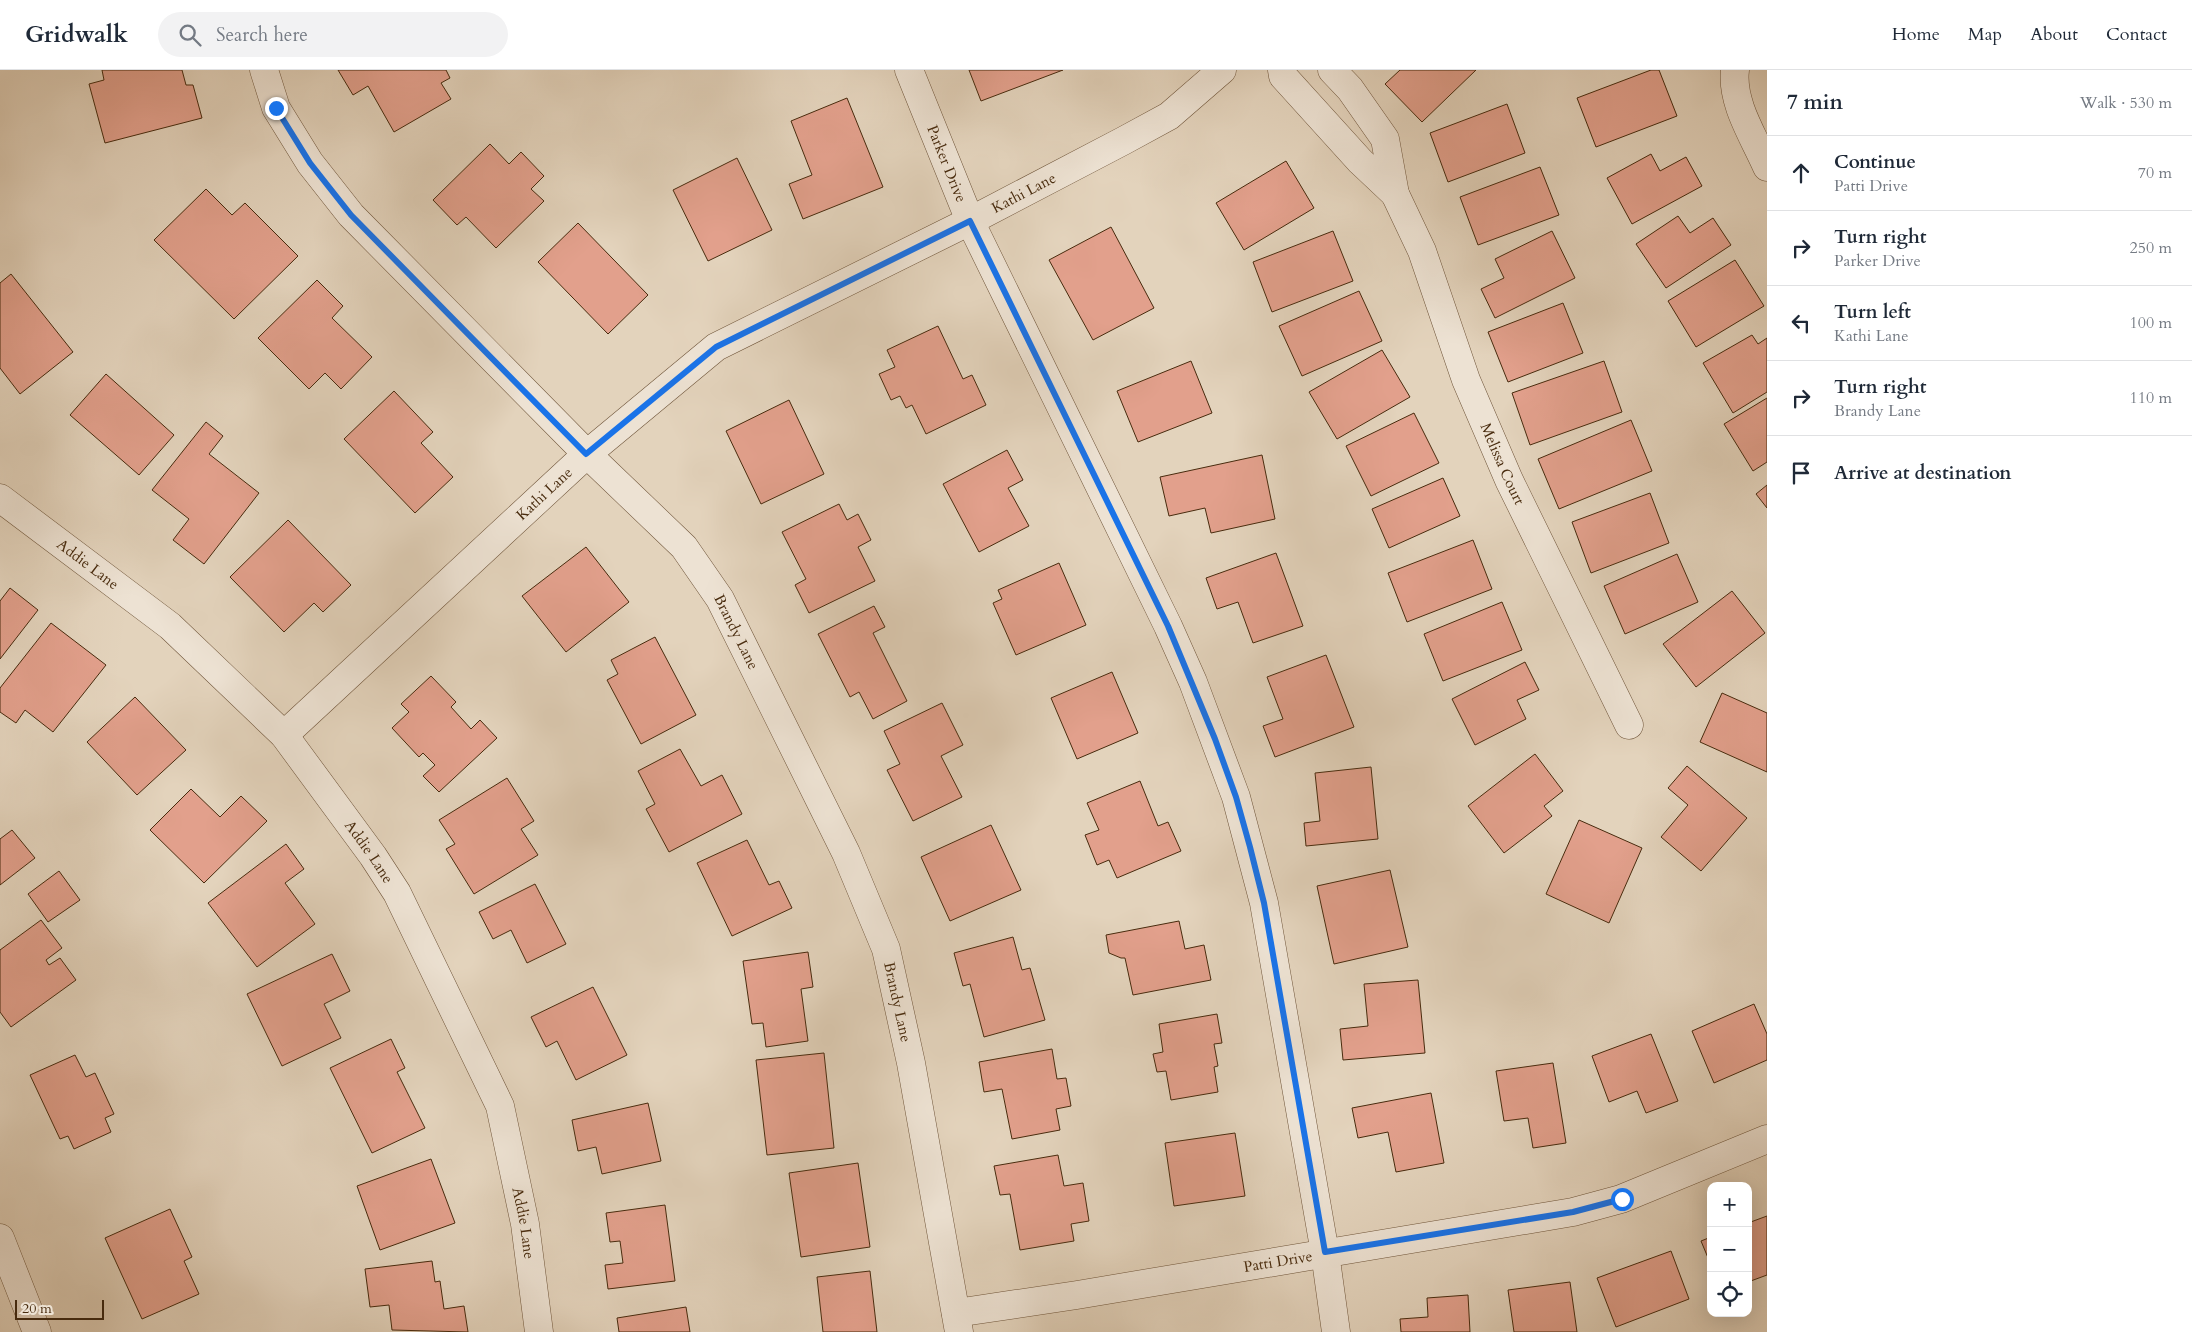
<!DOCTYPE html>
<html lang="en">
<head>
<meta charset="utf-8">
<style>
	body { margin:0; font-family:Cardo,serif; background:#f2f2f3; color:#1f2937 }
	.controls { position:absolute; right:15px; bottom:15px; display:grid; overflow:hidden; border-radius:10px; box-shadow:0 5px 20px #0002 }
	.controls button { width:45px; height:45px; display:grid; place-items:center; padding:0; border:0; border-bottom:1px solid #e0e1e3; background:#fff; color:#1f2937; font:25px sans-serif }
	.scale { position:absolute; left:15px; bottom:12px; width:89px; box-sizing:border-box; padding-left:5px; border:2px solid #482b0e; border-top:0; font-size:14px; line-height:18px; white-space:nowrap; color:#482b0e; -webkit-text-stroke:4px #ede2d3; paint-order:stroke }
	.stop { position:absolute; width:15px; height:15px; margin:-11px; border:4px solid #1a73e8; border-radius:50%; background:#fff }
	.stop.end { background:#1a73e8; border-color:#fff; box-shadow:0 1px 5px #0008 }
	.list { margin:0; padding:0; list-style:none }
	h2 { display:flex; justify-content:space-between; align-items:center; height:65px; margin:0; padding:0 20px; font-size:21px }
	h2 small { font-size:16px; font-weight:400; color:#747a83 }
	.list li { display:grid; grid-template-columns:32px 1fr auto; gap:15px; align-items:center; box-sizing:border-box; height:75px; padding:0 20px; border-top:1px solid #e0e1e3 }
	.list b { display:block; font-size:19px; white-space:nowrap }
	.list p { margin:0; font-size:16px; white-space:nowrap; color:#747a83 }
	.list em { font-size:16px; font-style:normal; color:#747a83 }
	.icon { flex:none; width:28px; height:28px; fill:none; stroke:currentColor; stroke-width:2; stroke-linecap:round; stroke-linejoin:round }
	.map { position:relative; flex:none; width:1767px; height:1262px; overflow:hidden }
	header { display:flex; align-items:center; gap:30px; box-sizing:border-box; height:70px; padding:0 25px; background:#fff; border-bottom:1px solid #e0e1e3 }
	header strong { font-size:24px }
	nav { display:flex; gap:28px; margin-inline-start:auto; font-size:18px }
	.search { width:350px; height:45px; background:#f2f2f3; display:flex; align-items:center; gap:12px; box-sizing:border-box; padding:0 18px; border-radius:28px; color:#747a83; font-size:19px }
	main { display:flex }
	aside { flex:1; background:#fff }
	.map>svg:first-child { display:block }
	.building { fill:#e2a08c; stroke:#482b0e }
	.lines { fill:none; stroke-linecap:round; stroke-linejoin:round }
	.minor-casing { stroke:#6f553a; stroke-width:29 }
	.minor { stroke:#ede2d3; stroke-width:28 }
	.route { stroke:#1a73e8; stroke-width:6 }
	.labels { text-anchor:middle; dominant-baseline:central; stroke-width:4.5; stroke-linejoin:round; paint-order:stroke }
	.street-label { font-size:15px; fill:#482b0e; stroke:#ede2d3 }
</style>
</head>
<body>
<header>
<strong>Gridwalk</strong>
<div class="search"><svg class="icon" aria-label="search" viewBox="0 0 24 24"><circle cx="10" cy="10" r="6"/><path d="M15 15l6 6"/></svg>Search here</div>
<nav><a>Home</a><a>Map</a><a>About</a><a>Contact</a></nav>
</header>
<main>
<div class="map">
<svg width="1767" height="1262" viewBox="0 0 1767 1262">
	<rect width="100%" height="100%" fill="#e3d3bc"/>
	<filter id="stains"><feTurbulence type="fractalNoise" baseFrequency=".004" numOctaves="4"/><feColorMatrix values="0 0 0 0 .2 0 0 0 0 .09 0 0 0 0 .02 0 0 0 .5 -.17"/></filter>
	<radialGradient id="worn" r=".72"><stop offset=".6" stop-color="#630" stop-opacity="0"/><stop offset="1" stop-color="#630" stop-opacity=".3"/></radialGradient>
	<!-- building -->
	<g class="building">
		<path d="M102,0H182L186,15H193L202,48L105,73L89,14L104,10Z"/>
		<path d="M338,0H446L450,8L441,13L451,29L394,62L368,16L353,25Z"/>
		<path d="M969,0H1063L981,31Z"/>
		<path d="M1400,0H1476L1422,52L1385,14Z"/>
		<path d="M1651,0H1659L1677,46L1596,77L1577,28Z"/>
		<path d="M847,28L883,117L803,149L789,114L812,105L791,51Z"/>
		<path d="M1507,34L1525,83L1448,112L1430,63Z"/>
		<path d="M490,74L509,94L521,82L544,106L531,119L544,131L496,178L466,147L457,155L433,130Z"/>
		<path d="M1651,84L1660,101L1686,87L1702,116L1632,154L1607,108Z"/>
		<path d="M737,88L772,160L708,191L673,120Z"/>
		<path d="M1286,91L1314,138L1244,180L1216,133Z"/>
		<path d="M1540,97L1559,145L1478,175L1460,127Z"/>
		<path d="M206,119L232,145L245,133L298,186L234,249L154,170Z"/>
		<path d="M1678,146L1690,163L1713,148L1731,175L1666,218L1636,174Z"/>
		<path d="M578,153L648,225L608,264L538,192Z"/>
		<path d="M1111,157L1154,238L1093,270L1049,190Z"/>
		<path d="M1333,161L1353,211L1272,242L1253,192Z"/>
		<path d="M1552,161L1575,208L1495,248L1481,219L1504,208L1495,189Z"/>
		<path d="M1735,190L1764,236L1696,277L1668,231Z"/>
		<path d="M11,204L73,282L20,324L0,298V213Z"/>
		<path d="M317,210L343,236L332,248L372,287L341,319L325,303L309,319L258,268Z"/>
		<path d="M1359,221L1382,271L1302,306L1279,256Z"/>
		<path d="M1563,233L1583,283L1508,312L1488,262Z"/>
		<path d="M938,256L963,309L972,305L986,335L926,364L912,335L906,338L900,326L891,330L879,304L895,297L887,280Z"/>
		<path d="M1752,265L1758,274L1767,268V322L1733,343L1703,293Z"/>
		<path d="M1382,280L1410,327L1337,369L1309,322Z"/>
		<path d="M1191,291L1212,343L1138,372L1117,321Z"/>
		<path d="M1604,291L1622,342L1530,375L1512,323Z"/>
		<path d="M106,304L174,365L139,405L70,345Z"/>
		<path d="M394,321L433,362L421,373L453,407L415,443L344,369Z"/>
		<path d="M1767,328V392L1753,401L1724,354Z"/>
		<path d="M789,330L824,404L761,434L726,361Z"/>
		<path d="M1414,343L1439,393L1371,426L1346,376Z"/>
		<path d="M1631,350L1652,401L1559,439L1538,389Z"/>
		<path d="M206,352L223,366L209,384L259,423L204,494L173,470L189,449L152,420Z"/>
		<path d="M1007,380L1023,410L1008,418L1029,456L979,482L943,414Z"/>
		<path d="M1262,385L1275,449L1211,463L1205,438L1169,446L1160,407Z"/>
		<path d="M1443,408L1460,446L1389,478L1372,439Z"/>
		<path d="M1767,415V438L1756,424Z"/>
		<path d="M1650,423L1669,473L1591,503L1572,452Z"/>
		<path d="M839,434L847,450L858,444L871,470L858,477L875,511L809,543L795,515L806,509L782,462Z"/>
		<path d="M288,450L351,515L323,542L314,533L284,562L230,507Z"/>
		<path d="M1473,470L1492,519L1407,552L1388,503Z"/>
		<path d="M586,477L629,532L566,582L522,526Z"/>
		<path d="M1276,483L1303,556L1253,573L1238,532L1217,539L1206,508Z"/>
		<path d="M1677,484L1698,532L1625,564L1604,516Z"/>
		<path d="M1059,493L1086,555L1016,585L993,533L1002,529L998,520Z"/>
		<path d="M10,518L38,540L0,589V531Z"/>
		<path d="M1732,521L1765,563L1696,617L1663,574Z"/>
		<path d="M1502,532L1522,580L1443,611L1424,564Z"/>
		<path d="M874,536L885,557L873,563L907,631L873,649L859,622L850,627L818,564Z"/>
		<path d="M51,553L106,595L53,662L25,640L16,653L0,642V618Z"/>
		<path d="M655,567L696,645L641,674L607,610L618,604L611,590Z"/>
		<path d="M1326,585L1354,657L1275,687L1263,656L1283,649L1267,607Z"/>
		<path d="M1525,592L1539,620L1517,630L1526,649L1475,675L1452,629Z"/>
		<path d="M1112,602L1138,663L1077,689L1051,628Z"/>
		<path d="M431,606L456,632L451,637L471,659L480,650L497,668L439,722L423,706L435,695L423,683L419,687L392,658L409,642L401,634Z"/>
		<path d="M1722,623L1767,643V702L1700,672Z"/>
		<path d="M135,627L186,680L137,725L87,672Z"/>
		<path d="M942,633L963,675L941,686L962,727L913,751L887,700L900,694L884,661Z"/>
		<path d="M680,679L701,716L722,705L742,744L669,782L646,739L655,734L638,701Z"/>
		<path d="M1535,684L1563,721L1544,736L1552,746L1504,783L1468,736Z"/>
		<path d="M1687,696L1747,748L1701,801L1661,767L1688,735L1668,718Z"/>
		<path d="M1371,697L1378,769L1306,776L1304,753L1320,751L1315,703Z"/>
		<path d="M507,708L534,751L521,759L538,785L474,824L446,779L455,774L439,750Z"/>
		<path d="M1140,711L1158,756L1168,752L1181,781L1117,808L1109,790L1097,795L1085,765L1099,760L1087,733Z"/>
		<path d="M191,719L220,747L241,726L267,751L204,813L150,760Z"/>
		<path d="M1579,750L1642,778L1609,853L1546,824Z"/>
		<path d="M991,755L1021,820L950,851L921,787Z"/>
		<path d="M12,760L35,788L0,815V769Z"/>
		<path d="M747,770L769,815L779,811L792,838L732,866L697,793Z"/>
		<path d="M286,774L304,799L285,813L315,854L257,897L208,833Z"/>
		<path d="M1390,800L1408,877L1334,894L1317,816Z"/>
		<path d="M59,801L80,830L48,852L28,824Z"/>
		<path d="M535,814L566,874L527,893L511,860L493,869L479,842Z"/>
		<path d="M41,850L62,878L46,890L49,895L60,888L76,910L11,957L0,942V880Z"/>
		<path d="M1179,851L1185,879L1204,875L1211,910L1133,925L1125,888H1121L1109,883L1106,865Z"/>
		<path d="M1013,867L1022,900L1030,898L1045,950L984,967L970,914L963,916L954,883Z"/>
		<path d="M808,882L813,917L801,919L808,971L766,977L763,953L752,954L743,891Z"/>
		<path d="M332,884L350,921L324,934L341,968L282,996L247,924Z"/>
		<path d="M1418,910L1425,983L1343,990L1340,959L1368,956L1364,914Z"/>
		<path d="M593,917L627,985L576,1010L557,971L546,977L531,947Z"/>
		<path d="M1754,934L1767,964V990L1714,1013L1692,961Z"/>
		<path d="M1217,944L1222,973L1214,974L1218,996L1214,997L1218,1022L1171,1030L1166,1001L1157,1002L1153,984L1163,982L1159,954Z"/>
		<path d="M1651,964L1678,1031L1646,1043L1637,1021L1609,1032L1592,986Z"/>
		<path d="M391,969L405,998L397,1002L425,1058L372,1083L330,998Z"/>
		<path d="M1052,979L1057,1009L1066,1008L1071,1036L1056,1039L1060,1060L1012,1069L1002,1019L984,1022L979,992Z"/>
		<path d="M824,983L834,1078L767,1085L756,990Z"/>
		<path d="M75,985L86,1007L95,1003L114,1044L105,1048L111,1062L74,1079L68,1066L60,1069L30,1005Z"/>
		<path d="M1553,993L1566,1073L1533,1078L1528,1048L1504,1051L1496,1001Z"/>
		<path d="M1431,1023L1444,1093L1396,1102L1388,1062L1358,1068L1352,1038Z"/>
		<path d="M648,1033L661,1091L602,1104L596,1077L578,1081L572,1050Z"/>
		<path d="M1235,1063L1245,1126L1174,1136L1165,1073Z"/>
		<path d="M1058,1085L1064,1116L1083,1113L1089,1151L1071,1154L1074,1171L1020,1180L1010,1124L1000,1125L994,1096Z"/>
		<path d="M431,1089L455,1153L380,1180L357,1116Z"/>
		<path d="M858,1093L870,1177L801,1187L789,1103Z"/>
		<path d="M665,1135L675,1211L608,1219L605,1195L623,1193L620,1171L610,1172L606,1143Z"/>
		<path d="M170,1139L192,1187L184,1191L199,1224L142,1249L105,1168Z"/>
		<path d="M1767,1146V1205L1748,1212V1153Z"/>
		<path d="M1711,1167V1195L1701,1171Z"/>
		<path d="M1671,1181L1689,1229L1616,1257L1597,1208Z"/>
		<path d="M432,1191L435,1212L440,1211L444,1239L464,1236L468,1262L392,1260L389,1235L370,1237L365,1199Z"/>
		<path d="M870,1201L877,1262H823L817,1207Z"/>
		<path d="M1570,1212L1577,1262H1514L1508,1220Z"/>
		<path d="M1468,1225L1470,1262H1401L1400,1249L1428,1247L1427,1228Z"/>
		<path d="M686,1237L690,1262H619L617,1248Z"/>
	</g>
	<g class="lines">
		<!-- minor casing -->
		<g class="minor-casing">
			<g id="minor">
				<path id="s1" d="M264,0L276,38L310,93L351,145L587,384L684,477L720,529L846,783L886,879L911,993L959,1262"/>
				<path id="s2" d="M909,0L970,151L1168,556L1193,612L1236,727L1264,833L1325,1183L1336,1262"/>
				<path d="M1282,0L1283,6L1360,91L1395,124"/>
				<path id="s3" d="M1332,0L1350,19L1385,69L1395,124L1422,181L1466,310L1509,410L1629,655"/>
				<path d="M1735,0C1731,33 1754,67 1767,97"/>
				<path id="s4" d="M0,428L170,556L284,665L373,786L397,823L500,1036L525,1154L539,1262"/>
				<path id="s5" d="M284,665L587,384L716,277L970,151L1123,71L1169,46L1222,0"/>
				<path d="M0,1168L37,1262"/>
				<path id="s6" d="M956,1243L1077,1225L1573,1142L1621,1129L1767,1069"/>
			</g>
		</g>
		<!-- minor -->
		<use href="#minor" class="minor"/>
	</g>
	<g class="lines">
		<!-- route -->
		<path class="route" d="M276,38L310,93L351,145L586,384L716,277L970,151L1168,556L1215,669L1236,727L1250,777L1264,833L1325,1182L1573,1142L1622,1129"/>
	</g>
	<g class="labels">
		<!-- street labels -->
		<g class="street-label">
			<text stroke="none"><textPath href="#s2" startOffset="101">Parker Drive</textPath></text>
			<text stroke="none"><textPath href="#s5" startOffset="925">Kathi Lane</textPath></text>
			<text stroke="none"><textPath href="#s3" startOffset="434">Melissa Court</textPath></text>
			<text stroke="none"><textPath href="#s5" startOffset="355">Kathi Lane</textPath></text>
			<text stroke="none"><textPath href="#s4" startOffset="110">Addie Lane</textPath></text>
			<text stroke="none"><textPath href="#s1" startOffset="741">Brandy Lane</textPath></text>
			<text stroke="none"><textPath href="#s4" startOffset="515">Addie Lane</textPath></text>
			<text stroke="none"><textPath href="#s1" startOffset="1146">Brandy Lane</textPath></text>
			<text stroke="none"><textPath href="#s4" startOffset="921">Addie Lane</textPath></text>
			<text stroke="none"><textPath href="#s6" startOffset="326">Patti Drive</textPath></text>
		</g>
	</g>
	<rect width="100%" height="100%" filter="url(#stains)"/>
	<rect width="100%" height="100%" fill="url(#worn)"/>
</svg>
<div class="controls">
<button>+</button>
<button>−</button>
<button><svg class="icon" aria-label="locate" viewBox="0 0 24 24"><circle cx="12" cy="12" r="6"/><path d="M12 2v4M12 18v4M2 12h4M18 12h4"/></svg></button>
</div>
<div class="scale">20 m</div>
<div class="stop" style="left:1622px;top:1129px"></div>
<div class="stop end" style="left:276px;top:38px"></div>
</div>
<aside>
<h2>7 min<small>Walk · 530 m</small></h2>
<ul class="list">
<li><svg class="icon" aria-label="ahead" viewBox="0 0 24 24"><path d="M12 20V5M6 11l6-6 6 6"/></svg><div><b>Continue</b><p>Patti Drive</p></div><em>70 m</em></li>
<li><svg class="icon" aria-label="right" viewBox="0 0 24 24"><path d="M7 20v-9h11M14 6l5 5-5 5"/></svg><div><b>Turn right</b><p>Parker Drive</p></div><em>250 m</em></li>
<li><svg class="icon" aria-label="left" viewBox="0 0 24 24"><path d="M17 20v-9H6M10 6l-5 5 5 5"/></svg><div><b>Turn left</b><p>Kathi Lane</p></div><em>100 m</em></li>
<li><svg class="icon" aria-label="right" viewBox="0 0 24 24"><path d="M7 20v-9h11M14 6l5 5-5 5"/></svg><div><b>Turn right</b><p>Brandy Lane</p></div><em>110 m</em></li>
<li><svg class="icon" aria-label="arrive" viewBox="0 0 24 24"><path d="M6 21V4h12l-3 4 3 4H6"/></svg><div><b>Arrive at destination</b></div></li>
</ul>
</aside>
</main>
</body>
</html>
